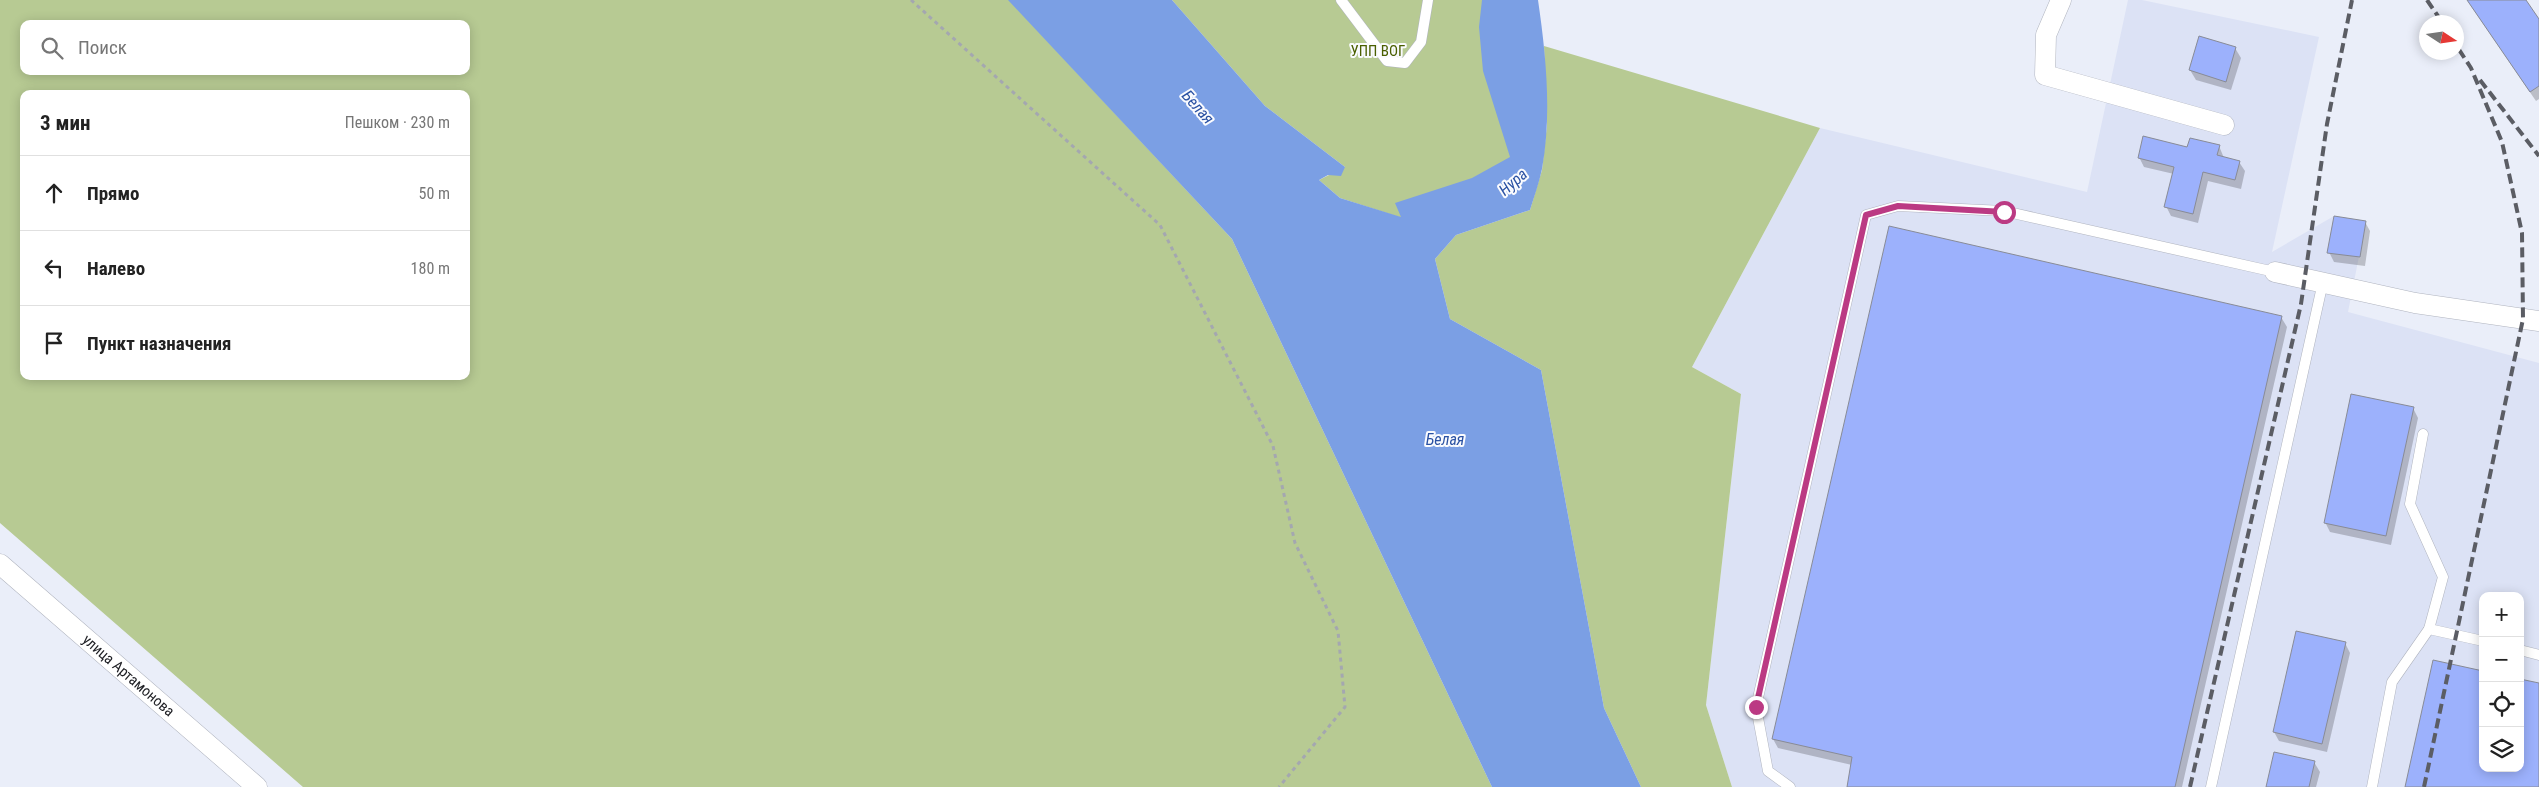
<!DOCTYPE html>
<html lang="ru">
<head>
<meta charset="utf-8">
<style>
	body { margin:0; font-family:"Roboto Condensed",sans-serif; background:#f6f6f6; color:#222 }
	.controls { position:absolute; right:15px; bottom:15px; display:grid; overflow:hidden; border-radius:10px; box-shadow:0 2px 12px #0003 }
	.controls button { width:45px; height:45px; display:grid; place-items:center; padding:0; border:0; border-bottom:1px solid #e0e0e0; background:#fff; color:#222; font:25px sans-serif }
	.compass { position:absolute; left:2419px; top:15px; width:45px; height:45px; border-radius:50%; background:#fff; box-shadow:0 2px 12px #0003; rotate:102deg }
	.stop { position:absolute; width:15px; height:15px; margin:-11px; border:4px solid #bb3a83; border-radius:50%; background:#fff }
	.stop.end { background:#bb3a83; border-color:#fff; box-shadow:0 1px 5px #0008 }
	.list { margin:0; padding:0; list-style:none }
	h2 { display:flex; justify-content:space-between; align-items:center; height:65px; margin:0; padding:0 20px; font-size:21px }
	h2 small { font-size:16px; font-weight:400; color:#767676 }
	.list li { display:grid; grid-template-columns:32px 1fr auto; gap:15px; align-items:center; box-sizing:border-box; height:75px; padding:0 20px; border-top:1px solid #e0e0e0 }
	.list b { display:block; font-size:19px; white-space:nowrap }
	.list em { font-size:16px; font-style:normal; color:#767676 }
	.icon { flex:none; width:28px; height:28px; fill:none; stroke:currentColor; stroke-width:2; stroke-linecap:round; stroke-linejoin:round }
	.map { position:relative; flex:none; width:2539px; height:787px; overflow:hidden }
	.search { position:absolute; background:#fff; box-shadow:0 2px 12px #0003; left:20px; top:20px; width:450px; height:55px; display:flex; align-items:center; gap:12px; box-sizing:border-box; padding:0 18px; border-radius:10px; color:#767676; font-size:19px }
	.panel { position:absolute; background:#fff; box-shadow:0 2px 12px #0003; left:20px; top:90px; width:450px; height:290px; border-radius:10px }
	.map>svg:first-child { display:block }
	.built { fill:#dce2f5; fill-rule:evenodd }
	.green { fill:#b7ca93; fill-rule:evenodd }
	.water { fill:#7b9fe4 }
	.shadow { fill:#0003 }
	.building { fill:#9cb1fc; stroke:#888b96 }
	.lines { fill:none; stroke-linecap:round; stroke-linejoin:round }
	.lane-casing { stroke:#b0b4bf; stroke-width:11 }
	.street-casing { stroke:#b0b4bf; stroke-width:21 }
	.path { stroke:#a4a7b0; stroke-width:3; stroke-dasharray:4 4; stroke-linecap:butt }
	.lane { stroke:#fff; stroke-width:10 }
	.street { stroke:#fff; stroke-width:20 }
	.rail { stroke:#5b5d64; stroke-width:4; stroke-dasharray:10 5; stroke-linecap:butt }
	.route { stroke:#bb3a83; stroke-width:6 }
	.labels { text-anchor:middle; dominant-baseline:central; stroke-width:4; stroke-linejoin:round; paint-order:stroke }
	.park-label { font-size:15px; fill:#4a5f00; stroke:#fafbfe }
	.street-label { font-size:15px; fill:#202126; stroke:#fafbfe }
	.water-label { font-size:16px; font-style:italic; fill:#2a51a3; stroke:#fafbfe }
</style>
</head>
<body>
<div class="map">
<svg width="2539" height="787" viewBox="0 0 2539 787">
	<rect width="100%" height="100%" fill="#eaeef9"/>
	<!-- built -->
	<path class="built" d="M2128,0H2142L2319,37L2272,252L2334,216L2366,221L2348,312L2539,363V787H1732L1706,705L1741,394L1692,367L1820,128L2087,192ZM2483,596H2520V768H2483Z"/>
	<!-- green -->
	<g class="green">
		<path d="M0,0H1009L1232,239L1492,787H303L0,523ZM24,24H466V71H24ZM24,94H466V376H24Z"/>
		<path d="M1172,0H1485L1518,157L1402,218L1340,198L1319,180L1345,167L1265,106Z"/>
		<path d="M1544,46L1820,128L1692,367L1741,394L1706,705L1732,787H1641L1604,708L1541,370L1450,319L1435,259L1456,235L1530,210L1542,170L1547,125Z"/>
	</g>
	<!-- water -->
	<path class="water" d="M1008,0H1172L1265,106L1345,167L1341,176L1328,175L1319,180L1340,198L1401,217L1395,203L1472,178L1510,157L1483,71L1479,27L1482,0H1538C1546,55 1552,114 1542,169C1539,183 1534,197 1530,210L1456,235L1435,259L1450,319L1541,370L1604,708L1641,787H1492L1232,239Z"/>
	<!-- shadow -->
	<g class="shadow">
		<path d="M2467,0H2524L2539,21V99L2536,101Z"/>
		<path d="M2235,48L2241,58L2231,90L2196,80L2190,70Z"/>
		<path d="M2219,146L2224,158L2239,162L2245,171L2241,189L2208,181L2198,223L2171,216L2166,206L2174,174L2144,167L2139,157Z"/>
		<path d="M2365,222L2370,231L2365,266L2334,262L2329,252Z"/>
		<path d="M2281,317L2287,327L2182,787H1847L1852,765L1778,748L1773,739Z"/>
		<path d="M2413,408L2418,418L2391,545L2330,532L2325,522Z"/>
		<path d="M2345,643L2350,653L2327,752L2279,741L2274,732Z"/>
		<path d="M2314,762L2320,772L2316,787H2267Z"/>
	</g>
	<!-- building -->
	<g class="building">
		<path d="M2467,0H2526L2539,19V86L2530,92Z"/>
		<path d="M2199,36L2236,47L2226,82L2189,70Z"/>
		<path d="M2143,136L2187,147L2190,138L2220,145L2217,155L2240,161L2235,180L2203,172L2193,214L2164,207L2174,167L2138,158Z"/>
		<path d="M2334,216L2366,221L2360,257L2327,253Z"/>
		<path d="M1889,226L2282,316L2175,787H1847L1852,757L1772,739Z"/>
		<path d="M2351,394L2414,407L2386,536L2324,523Z"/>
		<path d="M2296,631L2346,642L2322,744L2273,732Z"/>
		<path d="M2433,660L2483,671V768H2520V679L2539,683V787H2405Z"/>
		<path d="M2274,752L2315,761L2309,787H2266Z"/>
	</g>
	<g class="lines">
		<!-- lane casing -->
		<g class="lane-casing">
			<g id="lane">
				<path d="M1341,0L1387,61L1405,63L1421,42L1428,0"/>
				<path d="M2423,434L2410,504L2443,577L2429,629"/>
				<path d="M2520,650L2539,655"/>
				<path d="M1790,787L1768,771L1756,707L1866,215L1898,206L2004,211L2275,272"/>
				<path d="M2211,787L2323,282"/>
				<path d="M2372,787L2392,682L2429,629L2483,641"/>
			</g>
		</g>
		<!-- street casing -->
		<g class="street-casing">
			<g id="street">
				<path d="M2061,0L2046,35L2045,75L2224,125"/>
				<path d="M2275,272L2415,303L2539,321"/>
				<path id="s1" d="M0,564L257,787"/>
			</g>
		</g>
		<!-- path -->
		<path class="path" d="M911,0L1160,225L1273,446L1295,543L1338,631L1345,707L1279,787"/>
		<!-- lane -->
		<use href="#lane" class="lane"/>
		<!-- street -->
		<use href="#street" class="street"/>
		<!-- rail -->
		<g class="rail">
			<path d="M2427,0L2442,22"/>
			<path d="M2480,80L2539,156"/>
			<path d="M2190,787L2301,304L2327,124L2352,0"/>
			<path d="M2424,787L2523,319L2522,233L2502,142L2471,68L2456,45"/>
		</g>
	</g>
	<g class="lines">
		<!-- route -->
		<path class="route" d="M1756,707L1866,215L1898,206L2004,212"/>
	</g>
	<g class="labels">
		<!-- park labels -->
		<g class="park-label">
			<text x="1378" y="51">УПП ВОГ</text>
		</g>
		<!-- street labels -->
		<g class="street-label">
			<text stroke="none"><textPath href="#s1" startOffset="170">улица Артамонова</textPath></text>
		</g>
		<!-- water labels -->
		<g class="water-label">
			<text transform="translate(1198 107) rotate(48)">Белая</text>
			<text transform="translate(1513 182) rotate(-41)">Нура</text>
			<text x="1445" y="439">Белая</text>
		</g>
	</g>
</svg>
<div class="controls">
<button>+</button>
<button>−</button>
<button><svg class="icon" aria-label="locate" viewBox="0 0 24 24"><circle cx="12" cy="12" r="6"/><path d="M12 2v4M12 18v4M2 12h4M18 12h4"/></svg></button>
<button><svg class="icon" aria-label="layers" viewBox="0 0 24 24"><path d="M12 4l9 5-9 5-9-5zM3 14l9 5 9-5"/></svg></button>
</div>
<svg class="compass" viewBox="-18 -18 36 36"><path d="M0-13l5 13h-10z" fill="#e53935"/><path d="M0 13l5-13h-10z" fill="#767676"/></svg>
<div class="stop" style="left:2004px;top:212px"></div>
<div class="stop end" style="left:1756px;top:707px"></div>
<div class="search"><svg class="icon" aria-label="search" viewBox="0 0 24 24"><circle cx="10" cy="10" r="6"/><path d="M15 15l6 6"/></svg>Поиск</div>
<section class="panel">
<h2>3 мин<small>Пешком · 230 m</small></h2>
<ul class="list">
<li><svg class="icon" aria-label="ahead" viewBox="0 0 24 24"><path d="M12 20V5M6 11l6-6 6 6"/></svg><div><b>Прямо</b></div><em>50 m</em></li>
<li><svg class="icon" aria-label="left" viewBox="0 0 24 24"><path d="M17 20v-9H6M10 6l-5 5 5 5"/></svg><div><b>Налево</b></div><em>180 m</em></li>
<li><svg class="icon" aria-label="arrive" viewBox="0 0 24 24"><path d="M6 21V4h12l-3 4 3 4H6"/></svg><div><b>Пункт назначения</b></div></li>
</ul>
</section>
</div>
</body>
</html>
